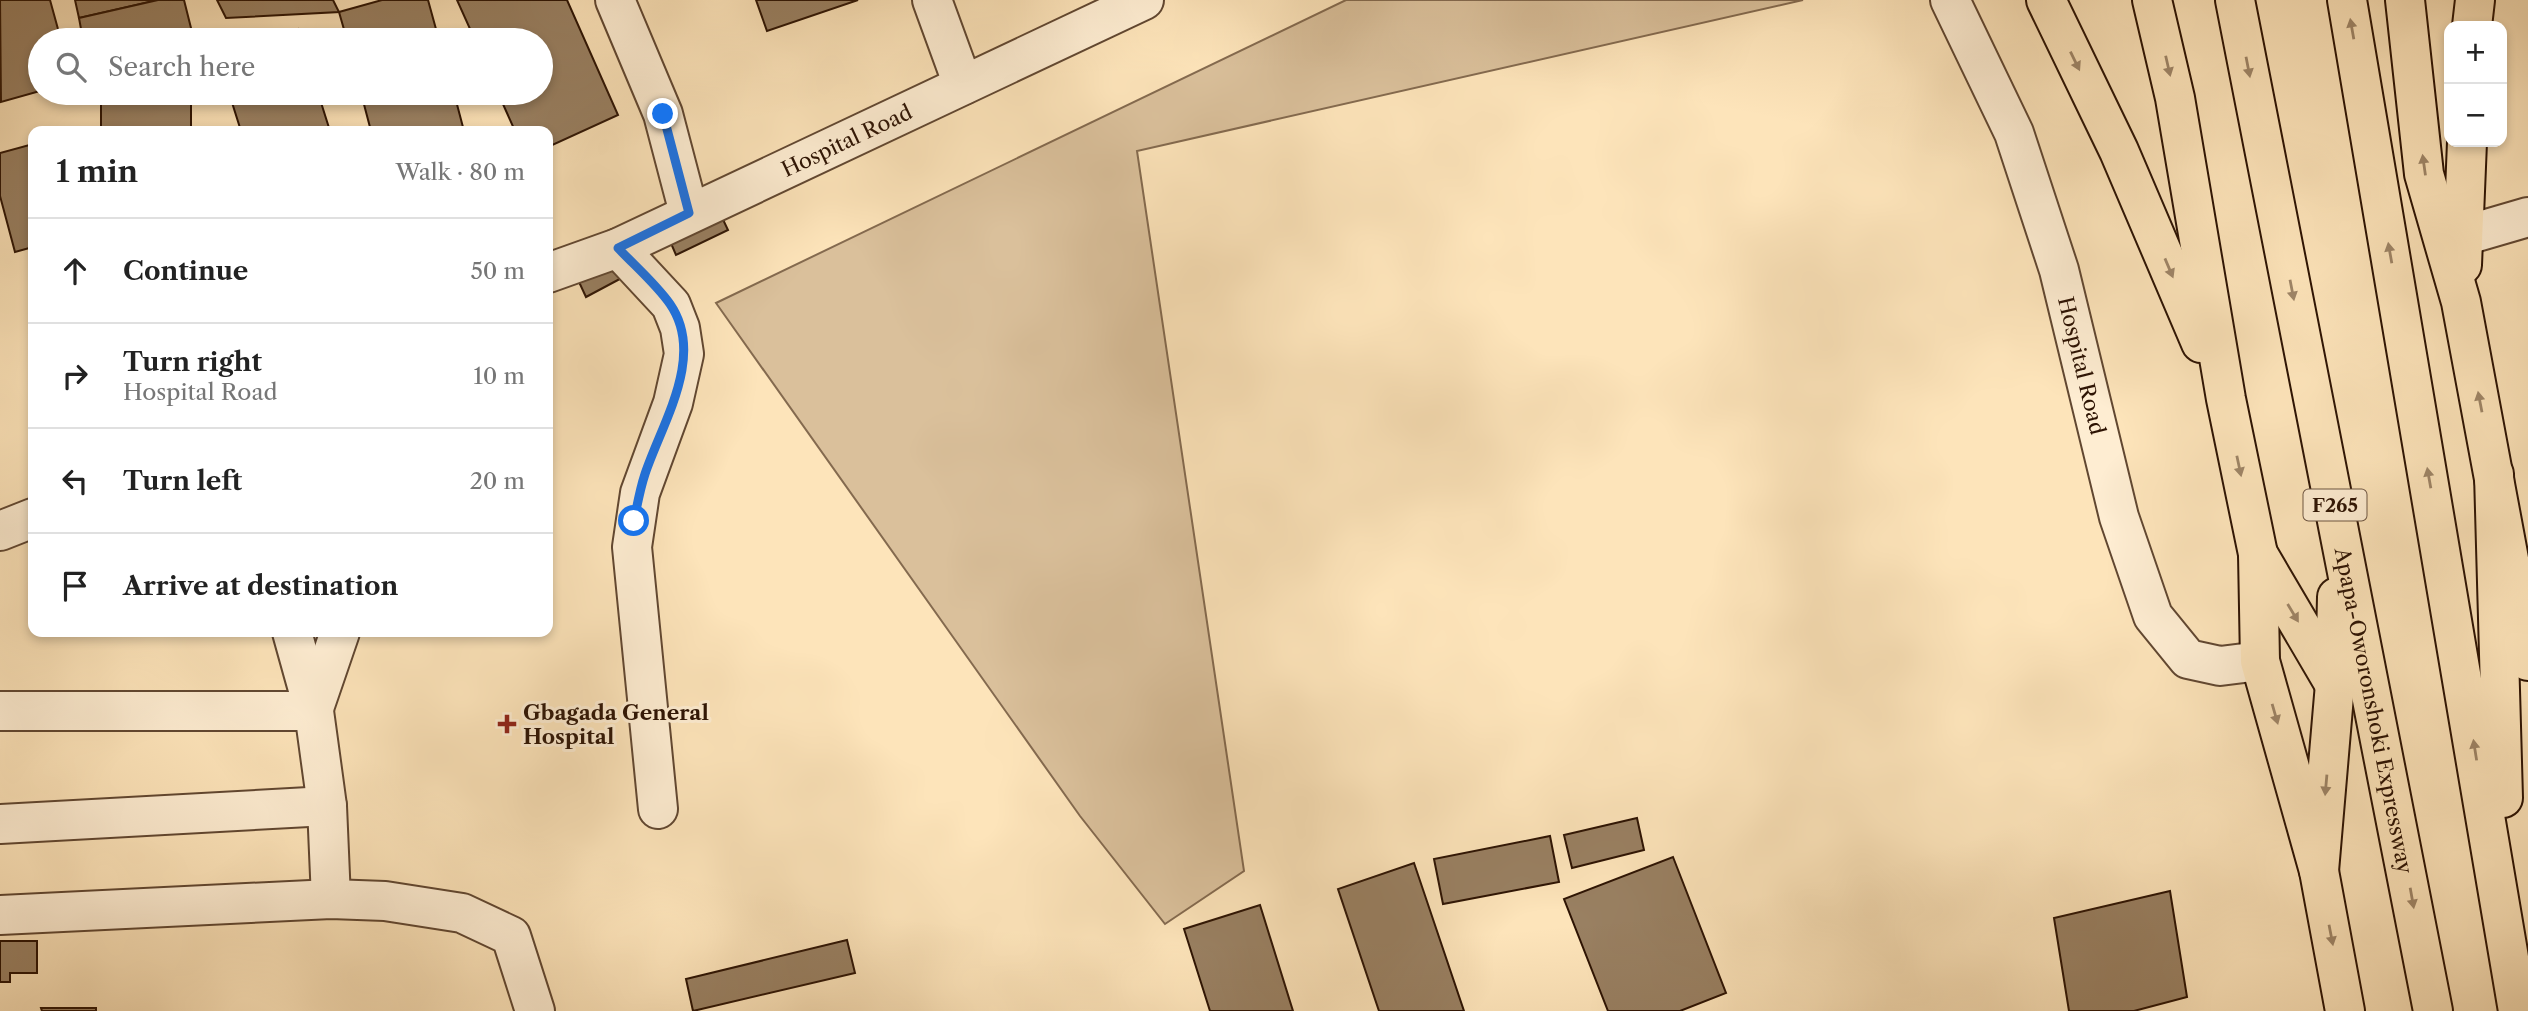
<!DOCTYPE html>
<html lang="en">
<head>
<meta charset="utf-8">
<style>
	body { margin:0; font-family:"Libre Caslon Text",serif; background:#f6f6f6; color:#222 }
	.controls { position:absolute; right:21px; top:21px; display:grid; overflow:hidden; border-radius:14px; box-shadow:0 4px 10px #0003 }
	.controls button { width:63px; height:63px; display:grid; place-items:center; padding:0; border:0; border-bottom:2px solid #e0e0e0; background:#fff; color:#222; font:35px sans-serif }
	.stop { position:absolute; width:21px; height:21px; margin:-16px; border:5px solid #1a73e8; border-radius:50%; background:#fff }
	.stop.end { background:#1a73e8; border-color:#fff; box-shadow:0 2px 7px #0008 }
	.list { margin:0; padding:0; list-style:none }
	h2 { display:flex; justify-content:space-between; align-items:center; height:91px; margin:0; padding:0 28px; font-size:30px }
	h2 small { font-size:23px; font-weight:400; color:#767676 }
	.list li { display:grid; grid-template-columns:46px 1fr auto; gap:21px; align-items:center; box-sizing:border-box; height:105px; padding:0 28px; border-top:2px solid #e0e0e0 }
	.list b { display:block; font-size:26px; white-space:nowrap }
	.list p { margin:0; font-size:23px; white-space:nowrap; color:#767676 }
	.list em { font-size:23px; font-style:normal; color:#767676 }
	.icon { flex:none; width:38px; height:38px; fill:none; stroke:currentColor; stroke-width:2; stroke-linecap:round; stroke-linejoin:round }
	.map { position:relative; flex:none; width:2528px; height:1011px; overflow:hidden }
	.search { position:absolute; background:#fff; box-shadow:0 4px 10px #0003; left:28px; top:28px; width:525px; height:77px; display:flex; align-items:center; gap:18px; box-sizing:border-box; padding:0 24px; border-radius:38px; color:#767676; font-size:26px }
	.panel { position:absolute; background:#fff; box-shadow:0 4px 10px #0003; left:28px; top:126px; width:525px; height:511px; border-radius:14px }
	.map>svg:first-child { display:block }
	.green { fill:#dac09b; stroke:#846a4f; stroke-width:2 }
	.building { fill:#998062; stroke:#2d1303; stroke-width:2 }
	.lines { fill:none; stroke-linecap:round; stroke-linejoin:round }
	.minor-casing { stroke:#614731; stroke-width:42 }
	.major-casing { stroke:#2d1303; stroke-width:42 }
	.highway-casing { stroke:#2d1303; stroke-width:42 }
	.minor { stroke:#feedd2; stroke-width:38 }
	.major { stroke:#fde4ba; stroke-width:38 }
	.highway { stroke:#fde4ba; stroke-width:38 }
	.oneway { fill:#9f8668 }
	.route { stroke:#1a73e8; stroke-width:9 }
	.poi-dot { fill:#8f2418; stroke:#feedd2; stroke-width:2.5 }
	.labels { text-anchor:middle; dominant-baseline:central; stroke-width:6; stroke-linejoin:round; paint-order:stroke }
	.shield { fill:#feedd2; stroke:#6c5441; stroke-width:2 }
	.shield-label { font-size:19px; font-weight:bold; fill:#2d1303 }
	.street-label { font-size:21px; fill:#2d1303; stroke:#feedd2 }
	.poi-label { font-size:21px; font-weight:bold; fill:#2d1303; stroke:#feedd2; text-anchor:start }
</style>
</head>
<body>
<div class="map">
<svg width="2528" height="1011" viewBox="0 0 2528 1011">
	<rect width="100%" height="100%" fill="#fde4ba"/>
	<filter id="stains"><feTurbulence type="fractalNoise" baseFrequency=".00286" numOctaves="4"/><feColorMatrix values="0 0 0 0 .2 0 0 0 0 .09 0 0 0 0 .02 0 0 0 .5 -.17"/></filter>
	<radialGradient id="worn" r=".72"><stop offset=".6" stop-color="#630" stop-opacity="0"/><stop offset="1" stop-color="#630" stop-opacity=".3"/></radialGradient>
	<!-- green -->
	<path class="green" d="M1346,0H1803L1137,151L1244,871L1165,924L1080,816L716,303Z"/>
	<!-- building -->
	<g class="building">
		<path d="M0,0H50L61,40H40V91L1,102Z"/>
		<path d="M75,0H158L79,18Z"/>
		<path d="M158,0H184L194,40H83L79,18Z"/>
		<path d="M217,0H333L339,12L226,18Z"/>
		<path d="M382,0H428L439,40H347L339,12Z"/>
		<path d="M457,0H567L618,115L548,147V131H515L498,93H541V40H475Z"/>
		<path d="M756,0H858L767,31Z"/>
		<path d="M298,29L301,40H263Z"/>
		<path d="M229,93H318L330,131H241Z"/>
		<path d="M361,93H454L464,131H371Z"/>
		<path d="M191,94V131H101V95Z"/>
		<path d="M33,144V247L15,252L0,196V153Z"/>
		<path d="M718,209L728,230L676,255L667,234Z"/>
		<path d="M623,259L631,273L586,297L579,282Z"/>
		<path d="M1637,818L1644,850L1572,868L1564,835Z"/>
		<path d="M1550,836L1559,882L1443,904L1434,859Z"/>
		<path d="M1673,857L1726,993L1680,1011H1608L1564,899Z"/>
		<path d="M1414,863L1464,1011H1379L1338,889Z"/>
		<path d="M2170,891L2187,997L2134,1011H2069L2054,918Z"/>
		<path d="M1260,905L1293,1011H1210L1184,929Z"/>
		<path d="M847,940L855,973L693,1011L686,979Z"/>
		<path d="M0,941H37V973H10V982H0Z"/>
		<path d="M41,1008H96V1011H42Z"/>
	</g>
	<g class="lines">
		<!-- minor casing -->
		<g class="minor-casing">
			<g id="minor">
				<path d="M615,0L663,114L689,213"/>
				<path d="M932,0L963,85"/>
				<path id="s1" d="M1950,0L2014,133L2059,270L2119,517L2153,616L2188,659L2220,666L2260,661"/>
				<path d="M2463,236L2528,217"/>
				<path d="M618,248L671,305L680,328L684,354L673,403L640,493L632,547L658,809"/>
				<path id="s2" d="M548,273L618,248L1144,0"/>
				<path d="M0,531L33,518"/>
				<path d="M292,632L314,711L327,806L331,899"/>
				<path d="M314,708L340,632"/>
				<path d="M0,711H314"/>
				<path d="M0,824L327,806"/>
				<path d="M0,915L331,899L385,901L462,913L511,936L535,1011"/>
			</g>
		</g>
		<!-- major casing -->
		<g class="major-casing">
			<g id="major">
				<path d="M2046,0L2119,151L2201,343"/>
				<path d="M2152,0L2175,98L2226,399L2258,554L2260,661L2319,871L2345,1011"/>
				<path d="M2405,0L2424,174L2461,302L2528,661"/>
				<path d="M2472,26L2475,0"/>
				<path d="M2462,265L2467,142"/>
			</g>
		</g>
		<!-- highway casing -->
		<g class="highway-casing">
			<g id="highway">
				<path id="s3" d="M2235,0L2433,1011"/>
				<path d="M2347,0L2518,1011"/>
				<path d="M2494,474L2503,798"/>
				<path d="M2258,554L2335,685"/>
				<path d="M2319,871L2335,684L2337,597"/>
			</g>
		</g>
		<!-- minor -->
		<use href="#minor" class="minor"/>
		<!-- major -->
		<use href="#major" class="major"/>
		<!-- highway -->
		<use href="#highway" class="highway"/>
	</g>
	<!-- one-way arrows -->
	<defs><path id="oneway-solid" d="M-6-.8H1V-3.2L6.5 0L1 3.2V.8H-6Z" transform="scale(1.75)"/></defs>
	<g class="oneway">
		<use href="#oneway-solid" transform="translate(2352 29) rotate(-100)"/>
		<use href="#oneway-solid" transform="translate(2075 61) rotate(64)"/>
		<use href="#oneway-solid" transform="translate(2168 66) rotate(77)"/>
		<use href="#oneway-solid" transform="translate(2248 67) rotate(79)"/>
		<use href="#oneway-solid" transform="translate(2424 165) rotate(-98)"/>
		<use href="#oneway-solid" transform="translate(2390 253) rotate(-100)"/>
		<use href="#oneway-solid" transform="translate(2169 268) rotate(67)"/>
		<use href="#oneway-solid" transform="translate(2292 290) rotate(79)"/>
		<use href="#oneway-solid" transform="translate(2480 402) rotate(-101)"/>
		<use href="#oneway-solid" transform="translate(2239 466) rotate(78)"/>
		<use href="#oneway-solid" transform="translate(2429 478) rotate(-100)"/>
		<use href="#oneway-solid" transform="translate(2293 613) rotate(59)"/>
		<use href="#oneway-solid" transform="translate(2275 714) rotate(74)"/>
		<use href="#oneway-solid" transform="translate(2475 750) rotate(-99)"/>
		<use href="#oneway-solid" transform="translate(2326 785) rotate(95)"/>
		<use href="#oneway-solid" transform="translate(2412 898) rotate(80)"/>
		<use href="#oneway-solid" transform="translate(2331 935) rotate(79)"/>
	</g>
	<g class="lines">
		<!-- route -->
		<path class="route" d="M634,521C637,505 640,489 645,474C662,423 706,356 670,304C656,284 635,266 618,248L689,213L663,114"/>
	</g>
	<!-- markers -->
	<path class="poi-dot" d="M503.5 713.5h7v7h7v7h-7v7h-7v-7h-7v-7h7z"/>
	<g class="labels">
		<!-- shield labels -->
		<rect class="shield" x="2303.5" y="489.5" width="63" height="31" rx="5"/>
		<g class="shield-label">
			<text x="2335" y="505">F265</text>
		</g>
		<!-- street labels -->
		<g class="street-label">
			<text stroke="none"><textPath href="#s2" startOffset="327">Hospital Road</textPath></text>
			<text stroke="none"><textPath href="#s1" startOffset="390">Hospital Road</textPath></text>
			<text stroke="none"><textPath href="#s3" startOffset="724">Apapa-Oworonshoki Expressway</textPath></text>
		</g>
		<!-- poi labels -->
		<g class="poi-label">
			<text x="523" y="712">Gbagada General<tspan x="523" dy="24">Hospital</tspan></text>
		</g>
	</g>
	<rect width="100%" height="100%" filter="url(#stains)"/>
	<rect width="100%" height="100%" fill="url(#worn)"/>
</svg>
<div class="controls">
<button>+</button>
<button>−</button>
</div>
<div class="stop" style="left:634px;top:521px"></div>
<div class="stop end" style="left:663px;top:114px"></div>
<div class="search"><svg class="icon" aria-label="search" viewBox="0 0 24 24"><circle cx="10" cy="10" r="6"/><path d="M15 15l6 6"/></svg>Search here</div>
<section class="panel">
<h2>1 min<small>Walk · 80 m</small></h2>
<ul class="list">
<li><svg class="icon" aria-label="ahead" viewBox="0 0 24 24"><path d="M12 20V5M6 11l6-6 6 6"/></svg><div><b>Continue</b></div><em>50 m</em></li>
<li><svg class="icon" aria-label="right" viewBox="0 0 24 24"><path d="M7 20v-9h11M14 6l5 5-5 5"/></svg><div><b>Turn right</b><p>Hospital Road</p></div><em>10 m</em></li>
<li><svg class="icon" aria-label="left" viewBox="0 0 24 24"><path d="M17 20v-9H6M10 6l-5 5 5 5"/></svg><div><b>Turn left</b></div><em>20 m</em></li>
<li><svg class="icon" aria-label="arrive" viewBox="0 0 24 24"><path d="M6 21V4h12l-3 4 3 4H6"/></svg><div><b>Arrive at destination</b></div></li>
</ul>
</section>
</div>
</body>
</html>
